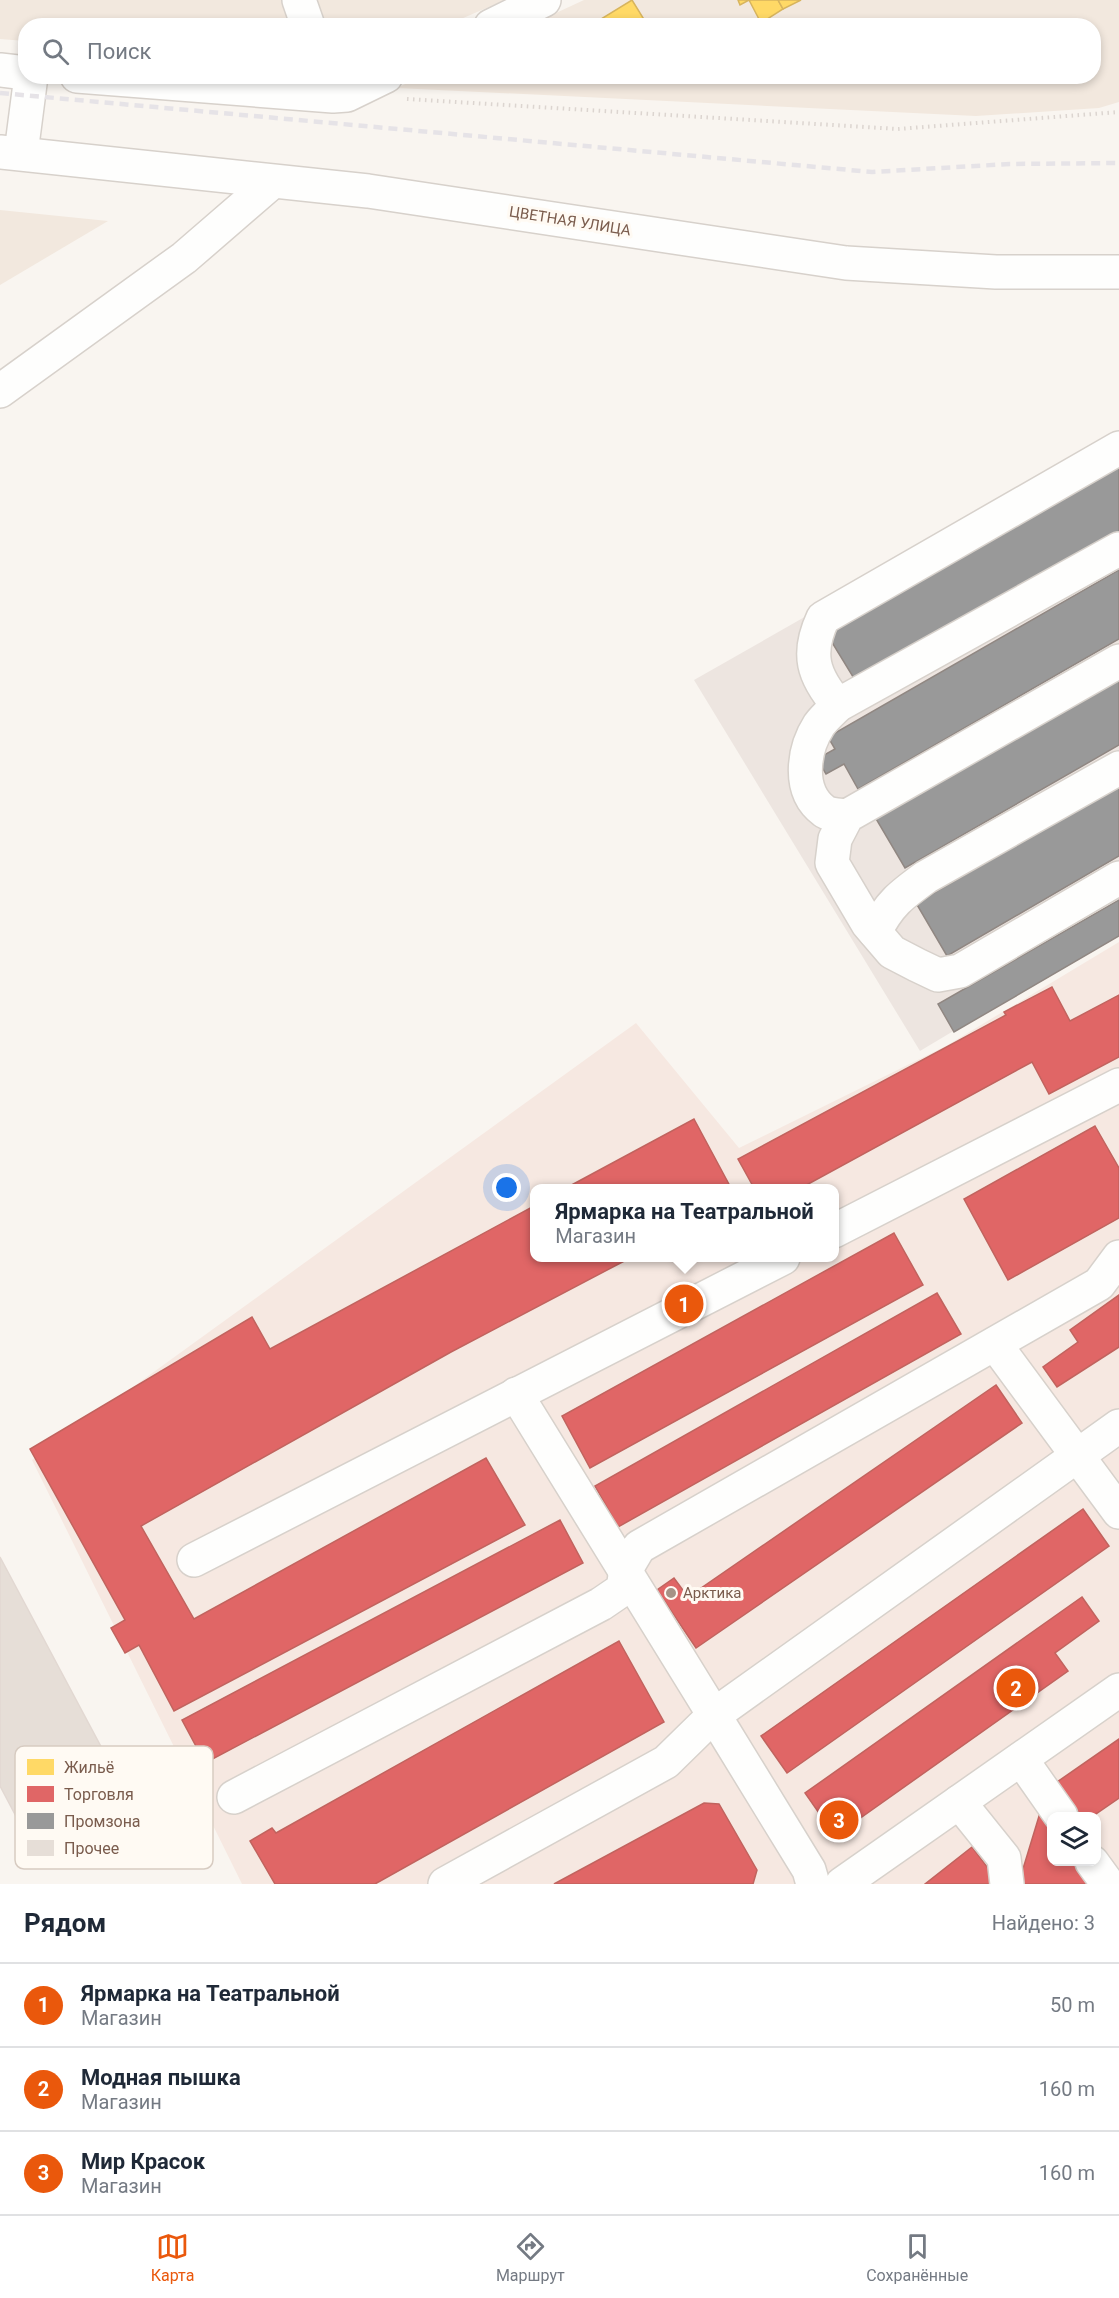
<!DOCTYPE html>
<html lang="ru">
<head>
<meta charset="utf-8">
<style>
	body { margin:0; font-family:Roboto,sans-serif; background:#f2f2f3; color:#1f2937 }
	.controls { position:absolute; right:18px; bottom:18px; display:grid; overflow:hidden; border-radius:12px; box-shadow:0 3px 9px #0003 }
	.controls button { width:54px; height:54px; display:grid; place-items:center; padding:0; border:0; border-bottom:2px solid #e0e1e3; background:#fff; color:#1f2937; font:30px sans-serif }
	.you { position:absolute; left:507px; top:1188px; width:21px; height:21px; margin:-15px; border:4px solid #fff; border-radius:50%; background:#1a73e8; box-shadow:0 0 0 9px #1a73e833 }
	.badge { display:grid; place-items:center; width:39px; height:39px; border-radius:50%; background:#ea580c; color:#fff; font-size:20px; font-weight:700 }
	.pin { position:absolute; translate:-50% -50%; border:3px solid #fff; box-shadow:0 2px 6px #0006 }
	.popup { position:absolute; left:530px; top:1184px; width:309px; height:78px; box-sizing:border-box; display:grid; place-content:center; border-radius:12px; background:#fff; filter:drop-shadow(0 2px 4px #0005); font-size:20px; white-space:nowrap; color:#747a83 }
	.popup b { font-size:22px; color:#1f2937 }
	.popup::after { content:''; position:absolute; left:50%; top:100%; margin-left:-12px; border:12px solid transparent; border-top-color:#fff }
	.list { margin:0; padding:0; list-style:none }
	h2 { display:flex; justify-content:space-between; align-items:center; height:78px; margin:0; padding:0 24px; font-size:26px }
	h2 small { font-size:20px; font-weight:400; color:#747a83 }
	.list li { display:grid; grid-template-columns:39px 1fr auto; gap:18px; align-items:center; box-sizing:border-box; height:84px; padding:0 24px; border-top:2px solid #e0e1e3 }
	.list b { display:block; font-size:22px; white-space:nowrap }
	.list p { margin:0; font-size:20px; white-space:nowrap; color:#747a83 }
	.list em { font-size:20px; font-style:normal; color:#747a83 }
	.icon { flex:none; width:33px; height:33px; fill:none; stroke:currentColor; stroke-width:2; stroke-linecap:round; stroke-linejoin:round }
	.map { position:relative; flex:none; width:1119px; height:1884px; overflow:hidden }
	.search { position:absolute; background:#fff; box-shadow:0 3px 9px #0003; left:18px; right:18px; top:18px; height:66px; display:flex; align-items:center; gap:15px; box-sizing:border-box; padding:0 21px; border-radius:24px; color:#747a83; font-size:22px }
	.sheet { height:330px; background:#fff }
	nav { display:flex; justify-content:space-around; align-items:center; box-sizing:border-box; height:84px; border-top:2px solid #e0e1e3; background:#fff; font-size:16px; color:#747a83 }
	nav a { display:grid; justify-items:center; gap:3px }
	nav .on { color:#ea580c }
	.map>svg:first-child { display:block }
	.residential { fill:#f2e8de }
	.commercial { fill:#f6e8e1; fill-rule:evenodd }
	.industrial { fill:#ede5e0 }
	.homes { fill:#ffd966; stroke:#d7b45e; stroke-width:1.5 }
	.shops { fill:#e06666; stroke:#c1635e; stroke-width:1.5 }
	.industry { fill:#999; stroke:#908782; stroke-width:1.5 }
	.building { fill:#e6ded7; stroke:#e2d8d2; stroke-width:1.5 }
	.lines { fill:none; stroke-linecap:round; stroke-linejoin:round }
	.minor-casing { stroke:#d7d1cb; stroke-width:36 }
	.path { stroke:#dcd5d0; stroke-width:4; stroke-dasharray:1.5 4.5; stroke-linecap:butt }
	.minor { stroke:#fefefd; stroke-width:33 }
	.rail { stroke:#e6e3e7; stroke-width:4.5; stroke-dasharray:9 6; stroke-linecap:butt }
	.poi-dot { fill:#a69286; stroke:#fffaf3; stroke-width:2 }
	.labels { text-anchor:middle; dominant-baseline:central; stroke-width:6; stroke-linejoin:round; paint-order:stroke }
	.street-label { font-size:15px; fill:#7a5c4d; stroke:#fffaf3 }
	.poi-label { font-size:15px; fill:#7a5c4d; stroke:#fffaf3; text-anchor:start }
	.key { fill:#fffaf3; stroke:#d7cbc1; stroke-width:1.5 }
	.key-label { font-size:16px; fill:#7a5c4d }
</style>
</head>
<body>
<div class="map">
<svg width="1119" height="1884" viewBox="0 0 1119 1884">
	<rect width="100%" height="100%" fill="#f9f5f0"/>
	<!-- residential -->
	<g class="residential">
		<path d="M0,0H505L447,25L26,26L25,41L0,39Z"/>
		<path d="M584,0H1119V102L1099,108L976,116L397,88L421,76H1094V26L530,25Z"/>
		<path d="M0,210L108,221L0,285Z"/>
	</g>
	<!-- commercial -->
	<path class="commercial" d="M1119,942V1884H242L32,1460L636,1023L739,1148L946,1046ZM534,1188H834V1258H534ZM1052,1816H1096V1862H1052Z"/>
	<!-- industrial -->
	<path class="industrial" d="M1119,438V932L920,1051L694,680Z"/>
	<!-- homes -->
	<g class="homes">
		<path d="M632,0L645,21L638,26H604L601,19Z"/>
		<path d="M738,0H778L783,9L761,23L749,0L740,5Z"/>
		<path d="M778,0H801L783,9Z"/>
	</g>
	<!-- shops -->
	<g class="shops">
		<path d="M1052,987L1070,1021L1119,995V1057L1049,1094L1032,1062L801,1188H754L738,1159L1006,1015L1004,1012Z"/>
		<path d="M694,1119L731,1188H566Z"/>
		<path d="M1095,1126L1119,1168V1218L1008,1280L964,1199Z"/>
		<path d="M534,1206V1258H630L451,1352L141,1526L194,1619L486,1458L525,1525L174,1711L139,1645L125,1653L111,1628L125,1620L30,1449L252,1317L270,1349Z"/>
		<path d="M894,1233L923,1285L590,1468L562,1416Z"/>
		<path d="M937,1293L961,1334L618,1527L595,1486Z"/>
		<path d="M1119,1295V1347L1057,1387L1043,1367L1078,1342L1070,1330Z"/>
		<path d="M996,1385L1022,1423L696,1648L657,1590L674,1578L688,1597Z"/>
		<path d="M1083,1509L1109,1546L787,1773L761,1736Z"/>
		<path d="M560,1520L583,1563L205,1763L182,1720Z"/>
		<path d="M1082,1597L1099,1621L1055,1653L1068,1671L835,1836L805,1793Z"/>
		<path d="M619,1641L664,1722L375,1884H275L250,1841L272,1828L276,1833Z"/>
		<path d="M1119,1739V1798L1093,1816H1081L1057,1782Z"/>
		<path d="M704,1803L719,1804L757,1870L753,1884H554Z"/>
		<path d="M1040,1813L1052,1829V1862H1075L1091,1884H1021L1019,1882Z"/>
		<path d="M972,1847L1000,1884H925Z"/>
	</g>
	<!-- industry -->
	<g class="industry">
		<path d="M1119,456V533L858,685L822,626Z"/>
		<path d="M1119,570V639L858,789L844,764L826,774L817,759L835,749L828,737Z"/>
		<path d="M1119,677V745L905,868L875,817Z"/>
		<path d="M1119,786V856L947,956L916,903Z"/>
		<path d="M1119,900V936L954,1032L938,1004Z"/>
	</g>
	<!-- building -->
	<path class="building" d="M0,1557L114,1771L19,1822L0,1786Z"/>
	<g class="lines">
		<!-- minor casing -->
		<g class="minor-casing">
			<g id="minor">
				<path d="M299,0L308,26"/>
				<path d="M491,26L544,0"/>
				<path d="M0,70L26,73"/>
				<path d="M77,76L333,96L347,95L386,76"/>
				<path d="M0,152L368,191L846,263L996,272H1119"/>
				<path d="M21,153L31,76"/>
				<path d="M0,391L184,258L272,182"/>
				<path d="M1119,661L847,816L835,839L832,863L868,924L892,952L917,965L938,975L960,971L1119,878"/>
				<path d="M838,705C813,676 806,654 823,618L1119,448"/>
				<path d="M847,816C840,815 829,815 824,811C797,791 803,750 819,725C824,718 832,711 838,705L1119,549"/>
				<path d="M875,932C889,904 901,895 926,877L1119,768"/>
				<path d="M834,1231L1119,1085"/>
				<path d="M995,1344L1119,1512"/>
				<path d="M194,1560L783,1258"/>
				<path d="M1021,1759L1061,1816"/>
				<path d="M234,1797L601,1604L623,1589L626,1569L639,1547L1099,1284L1119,1257"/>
				<path d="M959,1802L1004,1858L1007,1884"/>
				<path d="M1092,1862L1108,1884"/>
				<path d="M445,1884L666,1762L714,1715L516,1394"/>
				<path d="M813,1884L809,1870L714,1715L1119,1426"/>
				<path d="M842,1884L1119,1690"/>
			</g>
		</g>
		<!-- path -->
		<path class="path" d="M407,99L898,129L1119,112"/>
		<!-- minor -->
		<use href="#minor" class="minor"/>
		<!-- rail -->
		<path class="rail" d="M0,93L872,172L1010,164L1119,163"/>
	</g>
	<!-- markers -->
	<circle class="poi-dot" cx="671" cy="1593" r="6"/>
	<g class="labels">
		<!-- street labels -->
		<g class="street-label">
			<text transform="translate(570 221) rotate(9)">ЦВЕТНАЯ УЛИЦА</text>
		</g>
		<!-- poi labels -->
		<g class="poi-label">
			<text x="683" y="1593">Арктика</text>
		</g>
	</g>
	<!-- legend -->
	<rect x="15" y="1746" width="198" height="123" rx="9" class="key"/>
	<rect x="27" y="1759" width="27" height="16" fill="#ffd966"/>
	<rect x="27" y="1786" width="27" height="16" fill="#e06666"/>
	<rect x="27" y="1813" width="27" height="16" fill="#999"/>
	<rect x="27" y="1840" width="27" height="16" fill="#e6ded7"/>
	<g class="key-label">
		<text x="64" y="1773">Жильё</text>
		<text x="64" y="1800">Торговля</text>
		<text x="64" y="1827">Промзона</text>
		<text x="64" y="1854">Прочее</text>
	</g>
</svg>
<div class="controls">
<button><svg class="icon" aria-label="layers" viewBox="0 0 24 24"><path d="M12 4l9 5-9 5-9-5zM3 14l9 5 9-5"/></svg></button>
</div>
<div class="you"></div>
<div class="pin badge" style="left:684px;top:1304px">1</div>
<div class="popup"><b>Ярмарка на Театральной</b>Магазин</div>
<div class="pin badge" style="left:1016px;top:1688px">2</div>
<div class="pin badge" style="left:839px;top:1820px">3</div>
<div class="search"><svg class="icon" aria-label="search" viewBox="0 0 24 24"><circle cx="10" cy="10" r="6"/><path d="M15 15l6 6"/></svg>Поиск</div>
</div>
<section class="sheet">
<h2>Рядом<small>Найдено: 3</small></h2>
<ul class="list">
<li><span class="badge">1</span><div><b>Ярмарка на Театральной</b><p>Магазин</p></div><em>50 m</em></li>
<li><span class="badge">2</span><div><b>Модная пышка</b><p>Магазин</p></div><em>160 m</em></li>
<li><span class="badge">3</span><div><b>Мир Красок</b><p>Магазин</p></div><em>160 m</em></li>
</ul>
</section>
<nav>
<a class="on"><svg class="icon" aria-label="map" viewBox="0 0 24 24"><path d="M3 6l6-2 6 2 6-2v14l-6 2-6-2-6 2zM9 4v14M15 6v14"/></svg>Карта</a>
<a><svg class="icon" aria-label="directions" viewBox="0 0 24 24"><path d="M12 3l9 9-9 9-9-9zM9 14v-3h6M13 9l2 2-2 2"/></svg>Маршрут</a>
<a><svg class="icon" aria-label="saved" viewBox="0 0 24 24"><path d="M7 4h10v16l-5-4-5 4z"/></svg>Сохранённые</a>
</nav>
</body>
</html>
